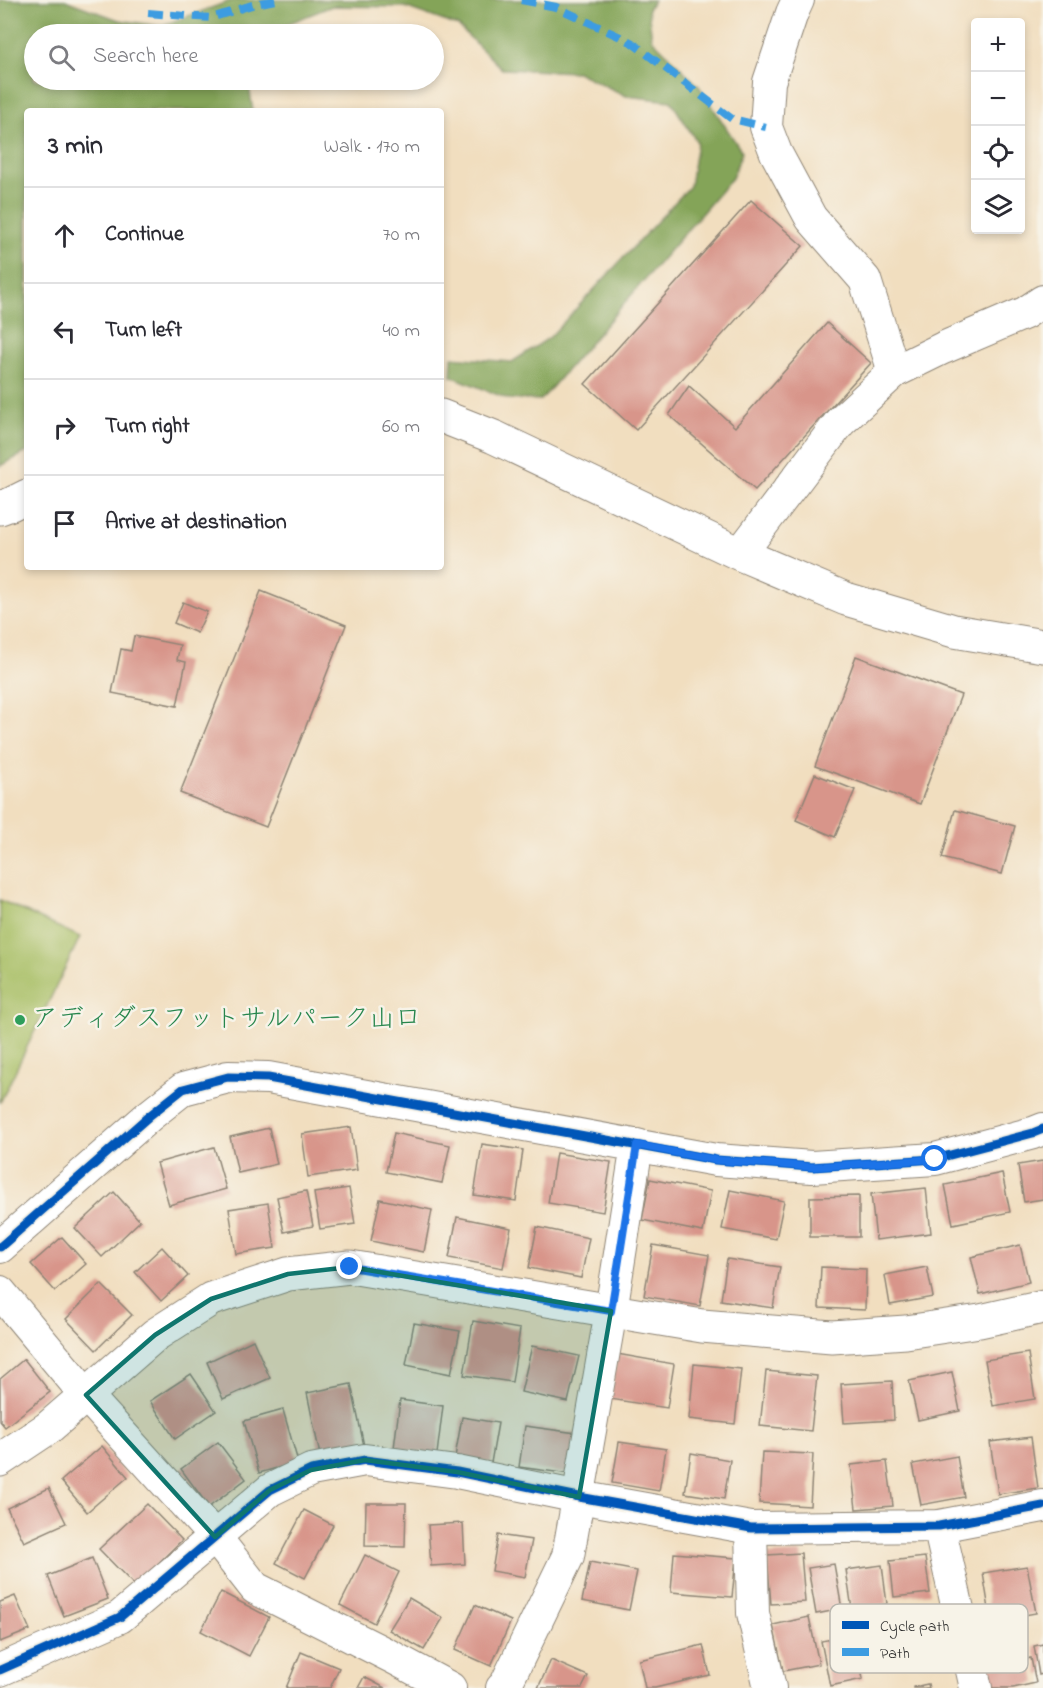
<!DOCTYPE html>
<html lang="en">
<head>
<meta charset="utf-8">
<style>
	body { margin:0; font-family:"Indie Flower","Klee One",sans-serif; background:#f7f7f7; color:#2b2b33 }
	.controls { position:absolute; right:18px; top:18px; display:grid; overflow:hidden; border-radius:6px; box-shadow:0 3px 9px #0003 }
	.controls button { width:54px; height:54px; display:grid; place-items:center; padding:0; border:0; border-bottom:2px solid #e1e1e2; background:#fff; color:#2b2b33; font:30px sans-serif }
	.stop { position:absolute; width:18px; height:18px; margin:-14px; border:4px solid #1a73e8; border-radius:50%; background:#fff }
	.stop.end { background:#1a73e8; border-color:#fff; box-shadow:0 2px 6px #0008 }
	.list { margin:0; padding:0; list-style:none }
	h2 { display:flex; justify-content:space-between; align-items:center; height:78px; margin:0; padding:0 24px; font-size:26px }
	h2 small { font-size:20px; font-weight:400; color:#7c7c81 }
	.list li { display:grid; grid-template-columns:39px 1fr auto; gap:18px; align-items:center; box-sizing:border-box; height:96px; padding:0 24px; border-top:2px solid #e1e1e2 }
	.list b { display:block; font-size:22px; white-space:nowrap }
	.list em { font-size:20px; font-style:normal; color:#7c7c81 }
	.icon { flex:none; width:33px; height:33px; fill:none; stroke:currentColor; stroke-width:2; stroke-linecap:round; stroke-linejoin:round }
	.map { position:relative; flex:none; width:1043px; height:1688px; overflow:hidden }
	.search { position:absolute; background:#fff; box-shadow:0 3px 9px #0003; left:24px; top:24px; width:420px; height:66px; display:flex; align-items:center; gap:15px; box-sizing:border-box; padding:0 21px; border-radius:33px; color:#7c7c81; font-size:22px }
	.panel { position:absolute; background:#fff; box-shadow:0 3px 9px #0003; left:24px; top:108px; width:420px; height:462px; border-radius:6px }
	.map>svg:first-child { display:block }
	.green { fill:#a6bd62; stroke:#687446; stroke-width:1.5 }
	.forest { fill:#84a458; stroke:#586842; stroke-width:1.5 }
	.building { fill:#d8958a }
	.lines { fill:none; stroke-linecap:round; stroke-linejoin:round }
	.minor-casing { stroke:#8e8475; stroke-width:34 }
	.tertiary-casing { stroke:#8e8475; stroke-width:35 }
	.minor { stroke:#fff; stroke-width:32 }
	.tertiary { stroke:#fff; stroke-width:33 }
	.quiet { stroke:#3d9ce1; stroke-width:8; stroke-dasharray:15 8; stroke-linecap:butt }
	.cycleway-casing { stroke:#f7f3e8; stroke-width:13 }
	.cycleway { stroke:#0057b8; stroke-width:9 }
	.route { stroke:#1a73e8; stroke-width:8 }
	.marked { fill:#0f766e; fill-opacity:0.2; stroke:#0f766e; stroke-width:4.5; stroke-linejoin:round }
	.leisure-dot { fill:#2e9e5b; stroke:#f7f3e8; stroke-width:2 }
	.labels { text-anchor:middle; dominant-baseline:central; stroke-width:5; stroke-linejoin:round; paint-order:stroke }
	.leisure-label { font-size:26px; fill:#27864d; stroke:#f7f3e8; text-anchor:start }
	.key { fill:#f7f3e8; stroke:#bab7af; stroke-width:1.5 }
	.key-label { font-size:16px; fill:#2b2b2b }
</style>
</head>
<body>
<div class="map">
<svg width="1043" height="1688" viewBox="0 0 1043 1688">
	<rect width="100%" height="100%" fill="#f7f3e8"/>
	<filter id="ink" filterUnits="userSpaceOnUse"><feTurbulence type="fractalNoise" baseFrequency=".0167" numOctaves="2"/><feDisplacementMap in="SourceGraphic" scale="12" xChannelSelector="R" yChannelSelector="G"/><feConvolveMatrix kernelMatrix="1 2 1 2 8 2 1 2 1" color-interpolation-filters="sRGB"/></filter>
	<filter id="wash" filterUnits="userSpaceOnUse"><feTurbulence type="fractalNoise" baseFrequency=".008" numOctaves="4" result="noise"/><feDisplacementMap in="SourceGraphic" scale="24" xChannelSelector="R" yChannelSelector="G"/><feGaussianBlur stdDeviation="1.35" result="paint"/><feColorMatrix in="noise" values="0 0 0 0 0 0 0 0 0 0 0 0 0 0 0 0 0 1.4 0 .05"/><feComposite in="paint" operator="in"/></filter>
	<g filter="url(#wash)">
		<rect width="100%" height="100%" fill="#f1debf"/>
		<!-- green -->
		<path class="green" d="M0,900L80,937L0,1103Z"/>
		<!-- forest -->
		<path class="forest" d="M0,0H65L119,20L160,26L233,0H654L648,9L652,39L699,86L742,152L732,178L541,400L508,399L451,376L452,357L512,362L549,338L690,186L697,142L671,101L626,96L577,72L502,69L458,26L405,7L332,6L287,24L279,34H34V80H248L253,111H27V452L0,466Z"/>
		<g id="blocks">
			<!-- building -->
			<g class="building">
				<path d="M751,200L803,246L636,430L585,384Z"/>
				<path d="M827,323L871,363L755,490L669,415L689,386L735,427Z"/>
				<path d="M261,591L346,625L266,827L180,793Z"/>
				<path d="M183,602L207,612L197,633L174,623Z"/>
				<path d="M134,636L180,645L177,660L186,662L177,706L112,693L121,649L131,651Z"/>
				<path d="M856,656L961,695L920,804L815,766Z"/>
				<path d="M815,774L855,790L835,837L796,820Z"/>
				<path d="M955,810L1015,826L1002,874L942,858Z"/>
				<path d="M351,1127L357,1170L308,1177L302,1134Z"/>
				<path d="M269,1128L277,1164L238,1173L230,1137Z"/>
				<path d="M394,1133L450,1145L442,1183L386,1172Z"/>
				<path d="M482,1144L523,1150L516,1201L474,1195Z"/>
				<path d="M214,1147L226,1189L169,1205L157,1163Z"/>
				<path d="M556,1153L611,1162L603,1212L548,1203Z"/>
				<path d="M1043,1161V1199L1024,1202L1018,1165Z"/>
				<path d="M1002,1173L1010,1212L953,1224L945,1185Z"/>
				<path d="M650,1179L711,1191L703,1232L642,1220Z"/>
				<path d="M349,1188L355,1224L320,1229L314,1193Z"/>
				<path d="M926,1188L931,1233L876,1240L871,1194Z"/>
				<path d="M730,1190L784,1201L776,1239L722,1229Z"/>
				<path d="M306,1191L313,1226L284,1232L277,1197Z"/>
				<path d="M114,1192L140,1221L102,1257L75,1228Z"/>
				<path d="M859,1196V1237H810V1197Z"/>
				<path d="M380,1199L432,1210L424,1252L371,1241Z"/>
				<path d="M268,1203L275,1248L236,1254L229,1209Z"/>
				<path d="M457,1217L511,1228L503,1268L449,1258Z"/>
				<path d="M537,1227L589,1238L581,1278L529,1268Z"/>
				<path d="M62,1237L86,1264L55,1291L31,1264Z"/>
				<path d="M653,1245L709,1255L700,1306L644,1296Z"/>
				<path d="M1020,1245L1029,1282L980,1294L971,1257Z"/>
				<path d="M162,1247L188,1276L161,1301L135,1272Z"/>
				<path d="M727,1259L780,1267L773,1308L721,1300Z"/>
				<path d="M821,1267L866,1269L865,1310L819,1308Z"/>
				<path d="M927,1267L933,1297L890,1305L885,1275Z"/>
				<path d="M101,1284L132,1315L96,1350L66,1319Z"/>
				<path d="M473,1321L520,1329L512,1382L464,1375Z"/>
				<path d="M414,1323L460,1331L451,1374L406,1365Z"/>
				<path d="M253,1340L270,1378L223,1399L207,1362Z"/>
				<path d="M532,1346L579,1356L568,1402L521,1392Z"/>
				<path d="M1028,1353L1035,1399L993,1406L985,1360Z"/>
				<path d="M617,1354L674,1364L667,1408L610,1399Z"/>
				<path d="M24,1359L50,1392L5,1427L0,1421V1379Z"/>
				<path d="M694,1364L741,1369L735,1424L689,1419Z"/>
				<path d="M766,1371L817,1376L811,1431L760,1426Z"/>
				<path d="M952,1372L960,1411L918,1420L909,1381Z"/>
				<path d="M191,1374L216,1411L175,1439L150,1401Z"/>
				<path d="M892,1381L894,1420L844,1423L841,1384Z"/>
				<path d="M351,1384L364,1446L320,1455L307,1393Z"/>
				<path d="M400,1400L443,1406L437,1454L394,1448Z"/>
				<path d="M283,1410L298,1462L259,1473L244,1421Z"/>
				<path d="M462,1417L498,1423L491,1463L455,1457Z"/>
				<path d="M525,1426L576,1433L570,1474L519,1467Z"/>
				<path d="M1031,1437L1038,1488L998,1494L990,1442Z"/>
				<path d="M218,1442L246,1479L209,1507L181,1469Z"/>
				<path d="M619,1442L666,1449L659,1491L612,1483Z"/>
				<path d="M102,1446L128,1477L87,1512L61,1481Z"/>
				<path d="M762,1452L813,1454L810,1506L759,1503Z"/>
				<path d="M691,1453L730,1460L724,1499L685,1493Z"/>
				<path d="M957,1456L964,1497L921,1505L913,1464Z"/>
				<path d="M887,1461L893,1506L856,1509L851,1465Z"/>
				<path d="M49,1488L66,1523L24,1542L7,1508Z"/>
				<path d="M366,1503H406L405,1547L365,1546Z"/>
				<path d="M147,1504L182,1540L135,1586L99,1549Z"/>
				<path d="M304,1510L333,1525L305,1578L276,1563Z"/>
				<path d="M463,1523L465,1564L431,1566L428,1525Z"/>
				<path d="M498,1535L532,1540L525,1577L492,1571Z"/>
				<path d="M674,1553L736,1558L732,1597L671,1592Z"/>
				<path d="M801,1553L805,1602L771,1604L767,1555Z"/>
				<path d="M365,1555L399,1572L374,1623L340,1605Z"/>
				<path d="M925,1557L930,1593L894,1597L890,1561Z"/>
				<path d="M92,1558L108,1599L64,1616L48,1576Z"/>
				<path d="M590,1562L637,1571L629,1610L582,1601Z"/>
				<path d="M834,1564L842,1609L816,1614L808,1568Z"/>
				<path d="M882,1565L887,1604L852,1609L846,1570Z"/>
				<path d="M1027,1566L1036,1613L991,1621L983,1573Z"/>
				<path d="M221,1592L269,1617L249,1656L201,1631Z"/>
				<path d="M15,1596L30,1630L0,1642V1602Z"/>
				<path d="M409,1598L443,1618L424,1650L389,1630Z"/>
				<path d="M475,1605L511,1621L491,1666L455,1650Z"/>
				<path d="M809,1617L819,1664L783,1671L773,1625Z"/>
				<path d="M854,1635L863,1679L830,1686L821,1641Z"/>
				<path d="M1043,1644V1674L1039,1675L1034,1646Z"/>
				<path d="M703,1645L710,1675L655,1688H645L639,1660Z"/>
				<path d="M301,1652L339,1668L330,1688H286Z"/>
				<path d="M1031,1658L1036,1683L1013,1688H989L984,1668Z"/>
				<path d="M551,1660L588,1676L582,1688H538Z"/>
				<path d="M364,1677L385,1688H358Z"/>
				<path d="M928,1684L929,1688H913V1687Z"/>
			</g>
		</g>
	</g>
	<g filter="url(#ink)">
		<use href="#blocks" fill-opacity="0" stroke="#8e8475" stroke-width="1.5"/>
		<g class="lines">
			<!-- minor casing -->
			<g class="minor-casing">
				<g id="minor">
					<path d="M798,0L792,13L769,82L766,127L776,153L811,218L865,280L894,372"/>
					<path d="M740,554L840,422L894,372L943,348L1025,313L1043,301"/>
					<path d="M0,1247L149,1116L183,1089L228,1077L268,1078L716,1160L812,1167L935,1159L1033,1133L1043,1129"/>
					<path d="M0,1292L86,1395L215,1537L255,1588L394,1658L450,1688"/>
					<path d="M939,1526L976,1688"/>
					<path d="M751,1528L753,1613L770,1688"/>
					<path d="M0,1670L120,1617L270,1490L311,1470L365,1460L457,1472L579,1497L751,1528L939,1526L1043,1506"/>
					<path d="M502,1688H504L568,1556L611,1311L637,1145"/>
				</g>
			</g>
			<!-- tertiary casing -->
			<g class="tertiary-casing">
				<g id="tertiary">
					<path d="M441,416L494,437L740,554L846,599L954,631L1043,646"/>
					<path d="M0,508L11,504L27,496"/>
					<path d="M0,1460L48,1428L155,1335L211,1299L288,1274L350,1267L702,1326L832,1337L906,1332L980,1321L1043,1307"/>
				</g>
			</g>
			<!-- minor -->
			<use href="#minor" class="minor"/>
			<!-- tertiary -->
			<use href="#tertiary" class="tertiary"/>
			<!-- quiet -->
			<g class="quiet">
				<path d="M521,0L556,7L631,42L732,119L766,127"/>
				<path d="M148,13L211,18L255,4L276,0"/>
			</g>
			<!-- cycleway casing -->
			<g class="cycleway-casing">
				<g id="cycleway">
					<path d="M0,1247L149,1116L183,1089L228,1077L268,1078L716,1160L812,1167L935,1159L1033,1133L1043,1129"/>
					<path d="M0,1670L120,1617L270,1490L311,1470L365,1460L457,1472L579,1497L751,1528L939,1526L1043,1506"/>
				</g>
			</g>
			<!-- cycleway -->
			<use href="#cycleway" class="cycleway"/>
		</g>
	</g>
	<g class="lines" filter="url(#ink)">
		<!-- route -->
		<path class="route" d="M350,1267L611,1311L637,1145L716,1160L812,1167L935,1159"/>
	</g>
	<!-- marked area -->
	<path class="marked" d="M350,1267L611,1311L579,1497L457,1472L365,1460L311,1470L270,1490L215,1537L86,1395L155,1335L211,1299L288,1274Z"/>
	<!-- markers -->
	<circle class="leisure-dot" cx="20" cy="1020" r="6"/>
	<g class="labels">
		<!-- leisure labels -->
		<g class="leisure-label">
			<text x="32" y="1020">アディダスフットサルパーク山口</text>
		</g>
	</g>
	<!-- legend -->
	<rect x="830" y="1604" width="198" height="69" rx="9" class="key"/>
	<rect x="842" y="1621" width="27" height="8" fill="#0057b8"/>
	<rect x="842" y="1648" width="27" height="8" fill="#3d9ce1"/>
	<g class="key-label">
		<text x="880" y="1631">Cycle path</text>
		<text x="880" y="1658">Path</text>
	</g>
</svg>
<div class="controls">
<button>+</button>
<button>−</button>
<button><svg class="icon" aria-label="locate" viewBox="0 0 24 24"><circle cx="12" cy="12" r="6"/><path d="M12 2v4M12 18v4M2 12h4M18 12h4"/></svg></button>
<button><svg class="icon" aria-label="layers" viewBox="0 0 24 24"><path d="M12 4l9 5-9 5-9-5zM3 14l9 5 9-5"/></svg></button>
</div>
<div class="stop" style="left:935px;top:1159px"></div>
<div class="stop end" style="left:350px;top:1267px"></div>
<div class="search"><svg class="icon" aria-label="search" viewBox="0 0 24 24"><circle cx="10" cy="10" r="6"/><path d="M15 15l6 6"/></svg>Search here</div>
<section class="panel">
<h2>3 min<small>Walk · 170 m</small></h2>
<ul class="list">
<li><svg class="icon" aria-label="ahead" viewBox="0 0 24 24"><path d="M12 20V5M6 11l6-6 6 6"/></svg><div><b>Continue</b></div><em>70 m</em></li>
<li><svg class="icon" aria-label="left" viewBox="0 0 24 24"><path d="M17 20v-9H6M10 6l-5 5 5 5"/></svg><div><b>Turn left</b></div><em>40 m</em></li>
<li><svg class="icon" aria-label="right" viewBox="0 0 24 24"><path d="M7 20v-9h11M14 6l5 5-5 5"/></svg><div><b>Turn right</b></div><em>60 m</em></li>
<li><svg class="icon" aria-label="arrive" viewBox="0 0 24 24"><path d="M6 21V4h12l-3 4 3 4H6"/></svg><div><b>Arrive at destination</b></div></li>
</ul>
</section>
</div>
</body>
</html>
